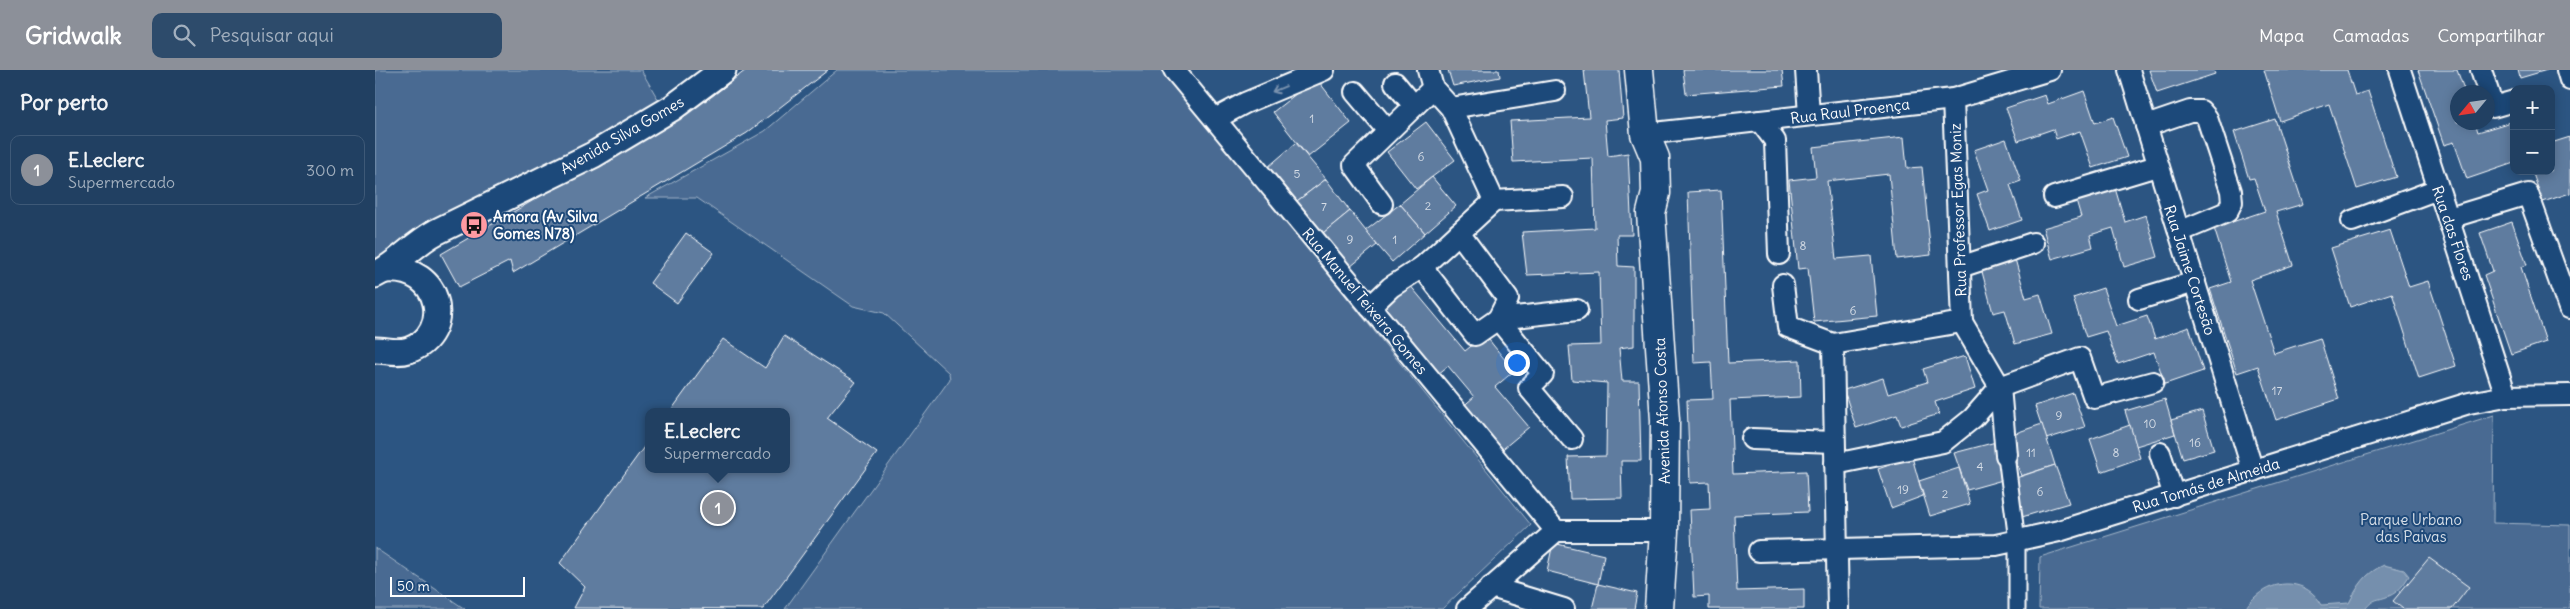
<!DOCTYPE html>
<html lang="pt">
<head>
<meta charset="utf-8">
<style>
	body { margin:0; font-family:Delius,sans-serif; background:#2d4b6b; color:#f1f3f6 }
	.controls { position:absolute; right:15px; top:15px; display:grid; overflow:hidden; border-radius:10px; box-shadow:0 2px 12px #0003 }
	.controls button { width:45px; height:45px; display:grid; place-items:center; padding:0; border:0; border-bottom:1px solid #3e5977; background:#214062; color:#f1f3f6; font:25px sans-serif }
	.compass { position:absolute; left:2075px; top:15px; width:45px; height:45px; border-radius:50%; background:#214062; box-shadow:0 2px 12px #0003; rotate:241deg }
	.scale { position:absolute; left:15px; bottom:12px; width:135px; box-sizing:border-box; padding-left:5px; border:2px solid #fff; border-top:0; font-size:14px; line-height:18px; white-space:nowrap; color:#fff; -webkit-text-stroke:4px #1f4a7a; paint-order:stroke }
	.you { position:absolute; left:1141px; top:292px; width:18px; height:18px; margin:-12px; border:4px solid #fff; border-radius:50%; background:#1a73e8; box-shadow:0 0 0 8px #1a73e833 }
	.badge { display:grid; place-items:center; width:32px; height:32px; border-radius:50%; background:#8c9099; color:#fff; font-size:16px; font-weight:700 }
	.pin { position:absolute; translate:-50% -50%; border:2px solid #fff; box-shadow:0 1px 5px #0006 }
	.popup { position:absolute; left:270px; top:338px; width:145px; height:65px; box-sizing:border-box; display:grid; place-content:center; border-radius:10px; background:#214062; filter:drop-shadow(0 1px 4px #0005); font-size:16px; white-space:nowrap; color:#a2afbe }
	.popup b { font-size:19px; color:#f1f3f6 }
	.popup::after { content:''; position:absolute; left:50%; top:100%; margin-left:-10px; border:10px solid transparent; border-top-color:#214062 }
	.list { margin:0; padding:0; list-style:none }
	h2 { display:flex; justify-content:space-between; align-items:center; height:65px; margin:0; padding:0 20px; font-size:21px }
	h2 small { font-size:16px; font-weight:400; color:#a2afbe }
	.list li { display:grid; grid-template-columns:32px 1fr auto; gap:15px; align-items:center; box-sizing:border-box; height:70px; margin:0 10px 10px; padding:0 10px; border:1px solid #3e5977; border-radius:10px }
	.list b { display:block; font-size:19px; white-space:nowrap }
	.list p { margin:0; font-size:16px; white-space:nowrap; color:#a2afbe }
	.list em { font-size:16px; font-style:normal; color:#a2afbe }
	.icon { flex:none; width:28px; height:28px; fill:none; stroke:currentColor; stroke-width:2; stroke-linecap:round; stroke-linejoin:round }
	.map { position:relative; flex:none; width:2195px; height:539px; overflow:hidden }
	header { display:flex; align-items:center; gap:30px; box-sizing:border-box; height:70px; padding:0 25px; background:#8c9099; color:#fff }
	header strong { font-size:24px }
	nav { display:flex; gap:28px; margin-inline-start:auto; font-size:18px }
	.search { width:350px; height:45px; background:#2d4b6b; display:flex; align-items:center; gap:12px; box-sizing:border-box; padding:0 18px; border-radius:10px; color:#a2afbe; font-size:19px }
	main { display:flex }
	aside { flex:1; background:#214062 }
	.map>svg:first-child { display:block }
	.green { fill:#486b92; stroke:#a4b5c8 }
	.water { fill:#748fad; stroke:#acbcce }
	.building { fill:#5e7c9f; stroke:#fff }
	.lines { fill:none; stroke-linecap:round; stroke-linejoin:round }
	.pedestrian-casing { stroke:#fff; stroke-width:19 }
	.minor-casing { stroke:#fff; stroke-width:24 }
	.tertiary-casing { stroke:#fff; stroke-width:29 }
	.secondary-casing { stroke:#fff; stroke-width:31 }
	.pedestrian { stroke:#1f4a7a; stroke-width:15 }
	.minor { stroke:#1f4a7a; stroke-width:20 }
	.tertiary { stroke:#1f4a7a; stroke-width:25 }
	.secondary { stroke:#1f4a7a; stroke-width:28 }
	.oneway { stroke:#7992af }
	.labels { text-anchor:middle; dominant-baseline:central; stroke-width:4; stroke-linejoin:round; paint-order:stroke }
	.number-label { font-size:12px; fill:#d7dee7 }
	.street-label { font-size:15px; fill:#fff; stroke:#1f4a7a }
	.poi-label { font-size:15px; font-weight:bold; fill:#fff; stroke:#1f4a7a; text-anchor:start }
	.park-label { font-size:15px; fill:#dae1e9; stroke:#1f4a7a }
</style>
</head>
<body>
<header>
<strong>Gridwalk</strong>
<div class="search"><svg class="icon" aria-label="search" viewBox="0 0 24 24"><circle cx="10" cy="10" r="6"/><path d="M15 15l6 6"/></svg>Pesquisar aqui</div>
<nav><a>Mapa</a><a>Camadas</a><a>Compartilhar</a></nav>
</header>
<main>
<aside>
<h2>Por perto<small></small></h2>
<ul class="list">
<li><span class="badge">1</span><div><b>E.Leclerc</b><p>Supermercado</p></div><em>300 m</em></li>
</ul>
</aside>
<div class="map">
<svg width="2195" height="539" viewBox="0 0 2195 539">
	<rect width="100%" height="100%" fill="#2c5582"/>
	<filter id="ink" filterUnits="userSpaceOnUse"><feTurbulence type="fractalNoise" baseFrequency=".02" numOctaves="2"/><feDisplacementMap in="SourceGraphic" scale="10" xChannelSelector="R" yChannelSelector="G"/><feConvolveMatrix kernelMatrix="1 2 1 2 8 2 1 2 1" color-interpolation-filters="sRGB"/></filter>
	<g filter="url(#ink)">
		<!-- green -->
		<g class="green">
			<path d="M0,0H266L287,36L0,195Z"/>
			<path d="M462,0H788L1156,455L1067,539H410L575,309L574,303L509,243L478,236L322,128H270L390,61Z"/>
			<path d="M2119,345L2118,453L2195,455V539H1664L1665,487Z"/>
			<path d="M0,478L90,539H0Z"/>
		</g>
		<!-- water -->
		<path class="water" d="M2009,495L2029,500L2034,506C2029,514 2024,522 2014,526C2002,531 2000,527 1990,539H1871C1872,534 1876,531 1880,527C1901,508 1932,509 1947,535L1974,533C1983,516 1990,503 2009,495Z"/>
		<!-- building -->
		<g class="building">
			<path d="M371,0H453L372,63L138,203L135,191L84,217L66,184L336,27Z"/>
			<path d="M1073,0H1124L1125,7L1078,16Z"/>
			<path d="M1209,0H1244L1248,48L1230,50L1233,86L1253,83L1257,165H1242L1243,196L1259,197V276L1244,278L1247,311H1264L1266,391H1246L1247,428L1195,429L1193,387L1231,386L1232,313L1197,310L1194,276L1226,275L1224,202L1152,205L1147,162L1220,158L1218,88L1138,92L1135,51L1214,47Z"/>
			<path d="M1308,0H1407L1409,16L1311,24Z"/>
			<path d="M1774,0H1838L1840,4L1782,23Z"/>
			<path d="M1889,0H1972L1980,25L1993,21L2021,107L1982,119L1954,34L1905,51Z"/>
			<path d="M2043,0H2082L2090,22H2082V52H2100L2103,62L2139,51V93L2092,109L2079,72L2069,75Z"/>
			<path d="M2143,0H2172L2145,8Z"/>
			<path d="M941,8L976,53L933,87L898,42Z"/>
			<path d="M1709,21L1720,53L1738,47L1752,87L1718,98L1705,61L1681,69L1678,59L1643,71L1631,38L1670,25L1673,34Z"/>
			<path d="M1900,49L1928,134L1901,142L1918,195L1875,210L1899,283L1945,268L1964,329L1901,350L1883,296L1862,303L1835,219L1856,212L1839,158L1890,141L1879,108L1874,109L1859,62Z"/>
			<path d="M1051,52L1080,90L1041,119L1012,82Z"/>
			<path d="M1529,67L1532,98L1547,97L1556,185L1522,189L1514,104L1452,111L1461,189L1496,186L1502,246L1439,252L1433,198L1423,199L1414,110L1441,107L1438,77Z"/>
			<path d="M2195,67V123L2168,132L2157,101H2176V73Z"/>
			<path d="M1631,69L1646,111L1635,115L1647,150L1615,161L1602,124L1613,120L1599,80Z"/>
			<path d="M921,73L951,109L922,131L893,97Z"/>
			<path d="M1057,107L1081,136L1050,163L1025,134Z"/>
			<path d="M951,109L975,141L948,163L922,131Z"/>
			<path d="M1740,118L1750,152L1771,145L1783,187L1749,197L1738,158L1715,165L1718,177L1677,189L1668,158L1706,147L1701,130Z"/>
			<path d="M1346,120L1353,293L1425,290L1426,327L1355,330L1358,404L1431,401L1433,442L1359,445L1362,521L1429,519V539H1334V526L1319,527L1315,440L1335,439L1334,412L1315,413L1312,330L1338,329L1336,292L1319,293L1313,122Z"/>
			<path d="M1025,134L1050,163L1017,192L990,161Z"/>
			<path d="M975,141L1002,175L975,197L948,163Z"/>
			<path d="M2137,152L2152,195L2146,197L2171,272L2136,284L2109,205L2118,201L2105,163Z"/>
			<path d="M2015,160L2034,217L2053,211L2081,296L2044,308L2017,223L1975,237L1956,178Z"/>
			<path d="M311,163L339,183L302,233L275,213Z"/>
			<path d="M1640,189L1651,228L1665,224L1677,264L1640,274L1630,240L1618,243L1606,198Z"/>
			<path d="M1034,214L1090,281L1110,265L1139,301L1120,317L1154,357L1123,383L1086,338L1099,327L1073,296L1058,308L1002,240Z"/>
			<path d="M1728,218L1741,256L1772,246L1780,269L1814,257L1828,301L1790,314L1779,282L1743,294L1731,261L1711,267L1698,228Z"/>
			<path d="M409,266L481,312L452,348L502,383L388,539L199,538L210,517L185,493L274,370V399H412V342H295L348,269L390,298Z"/>
			<path d="M1590,286L1600,319L1560,332L1564,344L1526,356L1522,345L1481,358L1469,320L1508,308L1513,324L1552,312L1548,299Z"/>
			<path d="M1698,323L1710,357L1671,369L1660,336Z"/>
			<path d="M1790,329L1800,364L1761,376L1750,341Z"/>
			<path d="M1827,341L1839,380L1808,389L1796,350Z"/>
			<path d="M1667,354L1680,395L1646,406L1632,366Z"/>
			<path d="M1755,355L1765,388L1726,402L1715,369Z"/>
			<path d="M1621,372L1631,409L1592,420L1579,383Z"/>
			<path d="M1537,387L1548,426L1516,438L1503,399Z"/>
			<path d="M1680,395L1694,433L1647,447L1638,409Z"/>
			<path d="M1584,398L1595,434L1555,446L1544,411Z"/>
			<path d="M1178,473L1229,485L1223,514L1172,501Z"/>
			<path d="M2054,488L2094,517L2077,539H2028L2018,531Z"/>
			<path d="M1223,514L1262,523L1259,539H1217Z"/>
		</g>
		<g class="lines">
			<!-- pedestrian casing -->
			<g class="pedestrian-casing">
				<path id="pedestrian" d="M1631,385L1642,471V539"/>
			</g>
			<!-- minor casing -->
			<g class="minor-casing">
				<g id="minor">
					<path d="M799,0L1181,461"/>
					<path d="M1053,0L1058,18L1076,38L1119,131L1047,197L1100,265L1123,249L1168,304L1154,318L1197,369"/>
					<path d="M1431,0L1434,45"/>
					<path d="M1754,0L1878,401"/>
					<path d="M2025,0L2131,326"/>
					<path d="M2106,0L2118,37L2139,31"/>
					<path d="M2192,0L2195,10"/>
					<path d="M1020,13L1039,36"/>
					<path d="M980,22L1013,61"/>
					<path d="M1578,29L1587,252"/>
					<path d="M1076,38L1180,21"/>
					<path d="M840,49L870,33L949,0"/>
					<path d="M1385,51L1400,71L1404,184"/>
					<path d="M1771,56L1815,41H1826L1832,48L1856,121L1857,132L1852,142L1804,162"/>
					<path d="M1270,64L1578,29L1675,0"/>
					<path d="M1679,127L1782,96"/>
					<path d="M1119,131L1188,127"/>
					<path d="M1007,134L979,95L1058,18"/>
					<path d="M2074,148L2153,124L2194,238"/>
					<path d="M1977,151L2063,119"/>
					<path d="M1084,163L1133,229L1123,249L1202,240"/>
					<path d="M1585,197L1658,173"/>
					<path d="M1408,215L1413,257L1458,274L1463,539"/>
					<path d="M1764,229L1820,212"/>
					<path d="M995,237L1016,217L1047,197"/>
					<path d="M1458,274L1587,252L1625,317L1705,288L1719,328L1778,312"/>
					<path d="M1625,317L1631,385"/>
					<path d="M1377,369L1459,372"/>
					<path d="M1785,383L1799,426"/>
					<path d="M1460,394L1568,372L1598,348L1625,317"/>
					<path d="M1384,481L1621,475L1684,461L2094,333L2131,326L2195,325"/>
					<path d="M1116,517L1189,539"/>
					<path d="M1092,539L1181,461H1289"/>
				</g>
			</g>
			<!-- tertiary casing -->
			<g class="tertiary-casing">
				<g id="tertiary">
					<path d="M0,205C23,194 38,174 61,162L218,85L297,38L348,0"/>
					<path d="M0,280C12,280 22,284 34,280C79,264 68,195 10,200"/>
				</g>
			</g>
			<!-- secondary casing -->
			<g class="secondary-casing">
				<path id="secondary" d="M1264,0L1270,64L1280,88L1281,123L1276,143L1290,350L1289,461L1284,539"/>
			</g>
			<!-- pedestrian -->
			<use href="#pedestrian" class="pedestrian"/>
			<!-- minor -->
			<use href="#minor" class="minor"/>
			<!-- tertiary -->
			<use href="#tertiary" class="tertiary"/>
			<!-- secondary -->
			<use href="#secondary" class="secondary"/>
		</g>
		<!-- one-way arrows -->
		<defs><path id="oneway-shaft" d="M-6 0H5M1.5-3L5.5 0L1.5 3" fill="none" stroke-width="1.6" stroke-linecap="round" stroke-linejoin="round" transform="scale(1.25)"/></defs>
		<use class="oneway" href="#oneway-shaft" transform="translate(904 19) rotate(158)"/>
	</g>
	<!-- icons -->
	<defs>
		<g id="bus-disc" transform="scale(1.4375)"><circle r="9.5" fill="#ff9aa2" stroke="#1f4a7a"/><path d="M-5-6H5V4H4V6H2V4H-2V6H-4V4H-5ZM-3.5-4V0h7V-4ZM-3.5 1.2v1.5H-2V1.2ZM2 1.2v1.5H3.5V1.2Z" fill="#111"/></g>
	</defs>
	<g fill-rule="evenodd">
		<use href="#bus-disc" x="99" y="155"/>
	</g>
	<g class="labels">
		<!-- number labels -->
		<g class="number-label">
			<text x="937" y="48">1</text>
			<text x="1046" y="86">6</text>
			<text x="922" y="103">5</text>
			<text x="1053" y="135">2</text>
			<text x="949" y="136">7</text>
			<text x="975" y="169">9</text>
			<text x="1020" y="169">1</text>
			<text x="1428" y="175">8</text>
			<text x="1478" y="240">6</text>
			<text x="1902" y="320">17</text>
			<text x="1684" y="345">9</text>
			<text x="1775" y="353">10</text>
			<text x="1820" y="372">16</text>
			<text x="1656" y="382">11</text>
			<text x="1741" y="382">8</text>
			<text x="1605" y="396">4</text>
			<text x="1528" y="419">19</text>
			<text x="1665" y="421">6</text>
			<text x="1570" y="423">2</text>
		</g>
		<!-- street labels -->
		<g class="street-label">
			<text transform="translate(1475 41) rotate(-7)">Rua Raul Proença</text>
			<text transform="translate(247 65) rotate(-30)">Avenida Silva Gomes</text>
			<text transform="translate(1583 140) rotate(-92)">Rua Professor Egas Moniz</text>
			<text transform="translate(2078 163) rotate(71)">Rua das Flores</text>
			<text transform="translate(1815 200) rotate(72)">Rua Jaime Cortesão</text>
			<text transform="translate(990 231) rotate(50)">Rua Manuel Teixeira Gomes</text>
			<text transform="translate(1287 341) rotate(-92)">Avenida Afonso Costa</text>
			<text transform="translate(1831 415) rotate(-17)">Rua Tomás de Almeida</text>
		</g>
		<!-- poi labels -->
		<g class="poi-label">
			<text x="118" y="146">Amora (Av Silva<tspan x="118" dy="17">Gomes N78)</tspan></text>
		</g>
		<!-- park labels -->
		<g class="park-label">
			<text x="2036" y="449">Parque Urbano<tspan x="2036" dy="17">das Paivas</tspan></text>
		</g>
	</g>
</svg>
<div class="controls">
<button>+</button>
<button>−</button>
</div>
<svg class="compass" viewBox="-18 -18 36 36"><path d="M0-13l5 13h-10z" fill="#e53935"/><path d="M0 13l5-13h-10z" fill="#a2afbe"/></svg>
<div class="scale">50 m</div>
<div class="you"></div>
<div class="pin badge" style="left:343px;top:438px">1</div>
<div class="popup"><b>E.Leclerc</b>Supermercado</div>
</div>
</main>
</body>
</html>
